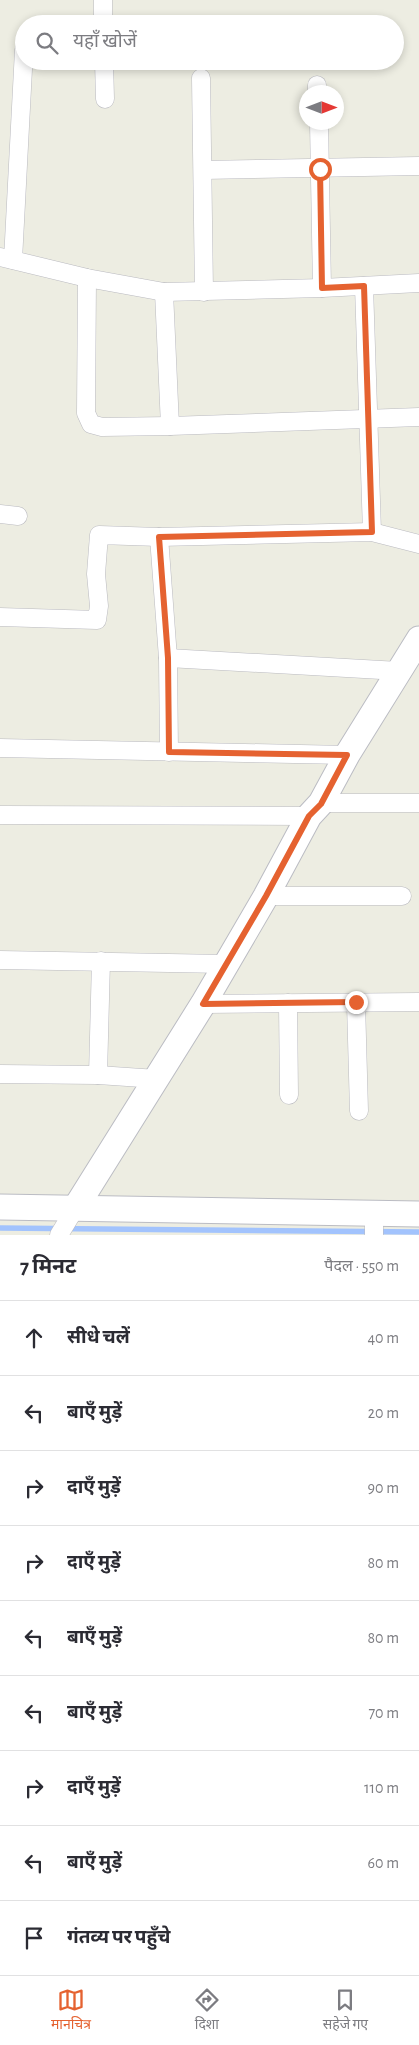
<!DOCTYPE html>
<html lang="hi">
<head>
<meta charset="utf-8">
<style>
	body { margin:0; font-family:"Alegreya Sans","Noto Sans Devanagari",sans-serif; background:#f7f7f7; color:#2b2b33 }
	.compass { position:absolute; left:299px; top:85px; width:45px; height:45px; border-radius:50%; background:#fff; box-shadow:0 2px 8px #0003; rotate:90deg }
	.stop { position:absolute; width:15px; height:15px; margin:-11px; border:4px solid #e56230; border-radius:50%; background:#fff }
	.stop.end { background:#e56230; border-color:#fff; box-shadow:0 1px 5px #0008 }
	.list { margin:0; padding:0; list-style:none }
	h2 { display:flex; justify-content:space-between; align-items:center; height:65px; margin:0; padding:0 20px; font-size:21px }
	h2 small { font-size:16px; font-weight:400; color:#7c7c81 }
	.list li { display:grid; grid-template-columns:32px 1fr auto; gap:15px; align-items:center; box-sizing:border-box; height:75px; padding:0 20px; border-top:1px solid #e1e1e2 }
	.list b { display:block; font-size:19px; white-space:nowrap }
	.list em { font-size:16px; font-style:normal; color:#7c7c81 }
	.icon { flex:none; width:28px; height:28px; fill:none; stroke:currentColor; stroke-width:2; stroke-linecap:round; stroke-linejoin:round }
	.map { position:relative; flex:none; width:419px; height:1235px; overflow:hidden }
	.search { position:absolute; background:#fff; box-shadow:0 2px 8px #0003; left:15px; right:15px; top:15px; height:55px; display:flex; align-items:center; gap:12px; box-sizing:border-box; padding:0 18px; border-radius:28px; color:#7c7c81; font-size:19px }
	.sheet { height:740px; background:#fff }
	nav { display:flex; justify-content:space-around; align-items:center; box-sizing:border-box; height:70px; border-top:1px solid #e1e1e2; background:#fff; font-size:14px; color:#7c7c81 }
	nav a { display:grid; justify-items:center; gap:2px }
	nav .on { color:#e56230 }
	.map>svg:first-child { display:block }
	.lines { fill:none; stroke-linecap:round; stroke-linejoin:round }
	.stream { stroke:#a2c3fd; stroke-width:5.5 }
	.street-casing { stroke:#babac0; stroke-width:19 }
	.secondary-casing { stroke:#bbbcc3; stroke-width:27 }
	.street { stroke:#fff; stroke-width:18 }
	.secondary { stroke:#fff; stroke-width:25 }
	.route { stroke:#e56230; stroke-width:6 }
</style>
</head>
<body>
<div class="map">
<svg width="419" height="1235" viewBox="0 0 419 1235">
	<rect width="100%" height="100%" fill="#edede2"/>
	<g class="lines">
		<!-- stream -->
		<path class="stream" d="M0,1228L419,1232"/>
		<!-- street casing -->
		<g class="street-casing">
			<g id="street">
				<path d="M103,0V24"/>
				<path d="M104,61L105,99"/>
				<path d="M201,78L204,292"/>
				<path d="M317,85V92"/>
				<path d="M319,122L322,288"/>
				<path d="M203,170L419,166"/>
				<path d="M0,257L87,278L164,292L322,288L419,283"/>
				<path d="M13,260L24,50"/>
				<path d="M87,278L86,413L91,424L102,427L170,426L419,417"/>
				<path d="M364,286L372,532"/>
				<path d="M164,292L170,426"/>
				<path d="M0,514L18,516"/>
				<path d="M159,537L168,658L169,752"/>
				<path d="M0,617L97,620L99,606L96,574L99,535L159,537L372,532L419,544"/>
				<path d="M168,658L399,671"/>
				<path d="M0,748L347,755"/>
				<path d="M321,803H419"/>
				<path d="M0,815L309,816"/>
				<path d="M266,896H402"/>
				<path d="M0,960L225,964"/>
				<path d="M288,1003L289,1095"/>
				<path d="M356,1003L359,1111"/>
				<path d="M203,1004L419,1002"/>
				<path d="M0,1074L98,1075L157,1079"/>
				<path d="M98,1075L101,961"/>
				<path d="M374,1213V1235"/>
				<path d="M59,1235L76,1207"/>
			</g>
		</g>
		<!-- secondary casing -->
		<g class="secondary-casing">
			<g id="secondary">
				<path d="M0,1207L419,1214"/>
				<path d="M76,1207L203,1004L266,896L309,816L321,803L347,755L419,639"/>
			</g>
		</g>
		<!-- street -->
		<use href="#street" class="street"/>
		<!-- secondary -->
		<use href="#secondary" class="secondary"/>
	</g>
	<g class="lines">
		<!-- route -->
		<path class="route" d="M320,169L322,288L364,286L372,532L159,537L168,658L169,752L347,755L321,804L309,816L266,896L203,1004L356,1002"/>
	</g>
</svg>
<svg class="compass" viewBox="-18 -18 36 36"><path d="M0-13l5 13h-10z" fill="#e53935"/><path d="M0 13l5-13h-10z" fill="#7c7c81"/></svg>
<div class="stop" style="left:320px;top:169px"></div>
<div class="stop end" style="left:356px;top:1002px"></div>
<div class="search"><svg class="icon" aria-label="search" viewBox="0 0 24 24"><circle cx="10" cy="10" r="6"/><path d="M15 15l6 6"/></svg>यहाँ खोजें</div>
</div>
<section class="sheet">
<h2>7 मिनट<small>पैदल · 550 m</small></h2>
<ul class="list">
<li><svg class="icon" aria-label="ahead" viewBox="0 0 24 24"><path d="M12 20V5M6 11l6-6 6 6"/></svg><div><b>सीधे चलें</b></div><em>40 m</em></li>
<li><svg class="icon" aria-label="left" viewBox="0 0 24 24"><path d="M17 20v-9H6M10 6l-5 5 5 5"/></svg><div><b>बाएँ मुड़ें</b></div><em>20 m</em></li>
<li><svg class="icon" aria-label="right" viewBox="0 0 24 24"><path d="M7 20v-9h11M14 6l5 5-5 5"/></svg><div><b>दाएँ मुड़ें</b></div><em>90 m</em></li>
<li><svg class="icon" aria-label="right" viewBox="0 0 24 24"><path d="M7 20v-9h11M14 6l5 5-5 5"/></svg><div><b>दाएँ मुड़ें</b></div><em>80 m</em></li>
<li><svg class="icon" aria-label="left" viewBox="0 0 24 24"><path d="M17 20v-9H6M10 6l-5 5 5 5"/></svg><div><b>बाएँ मुड़ें</b></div><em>80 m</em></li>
<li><svg class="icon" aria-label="left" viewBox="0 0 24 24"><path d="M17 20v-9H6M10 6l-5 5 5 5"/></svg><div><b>बाएँ मुड़ें</b></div><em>70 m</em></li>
<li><svg class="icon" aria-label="right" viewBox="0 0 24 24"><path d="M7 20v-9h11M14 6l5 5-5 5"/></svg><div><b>दाएँ मुड़ें</b></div><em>110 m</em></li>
<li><svg class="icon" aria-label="left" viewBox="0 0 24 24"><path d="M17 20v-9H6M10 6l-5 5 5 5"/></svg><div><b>बाएँ मुड़ें</b></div><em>60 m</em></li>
<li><svg class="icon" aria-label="arrive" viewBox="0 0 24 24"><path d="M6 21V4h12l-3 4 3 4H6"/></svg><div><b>गंतव्य पर पहुँचे</b></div></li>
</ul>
</section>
<nav>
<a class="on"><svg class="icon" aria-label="map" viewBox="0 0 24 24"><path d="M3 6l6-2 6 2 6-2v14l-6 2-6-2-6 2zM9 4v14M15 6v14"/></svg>मानचित्र</a>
<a><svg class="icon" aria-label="directions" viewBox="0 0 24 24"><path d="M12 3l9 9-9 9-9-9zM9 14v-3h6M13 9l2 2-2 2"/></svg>दिशा</a>
<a><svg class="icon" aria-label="saved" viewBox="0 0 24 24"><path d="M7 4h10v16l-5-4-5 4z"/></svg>सहेजे गए</a>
</nav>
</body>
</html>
